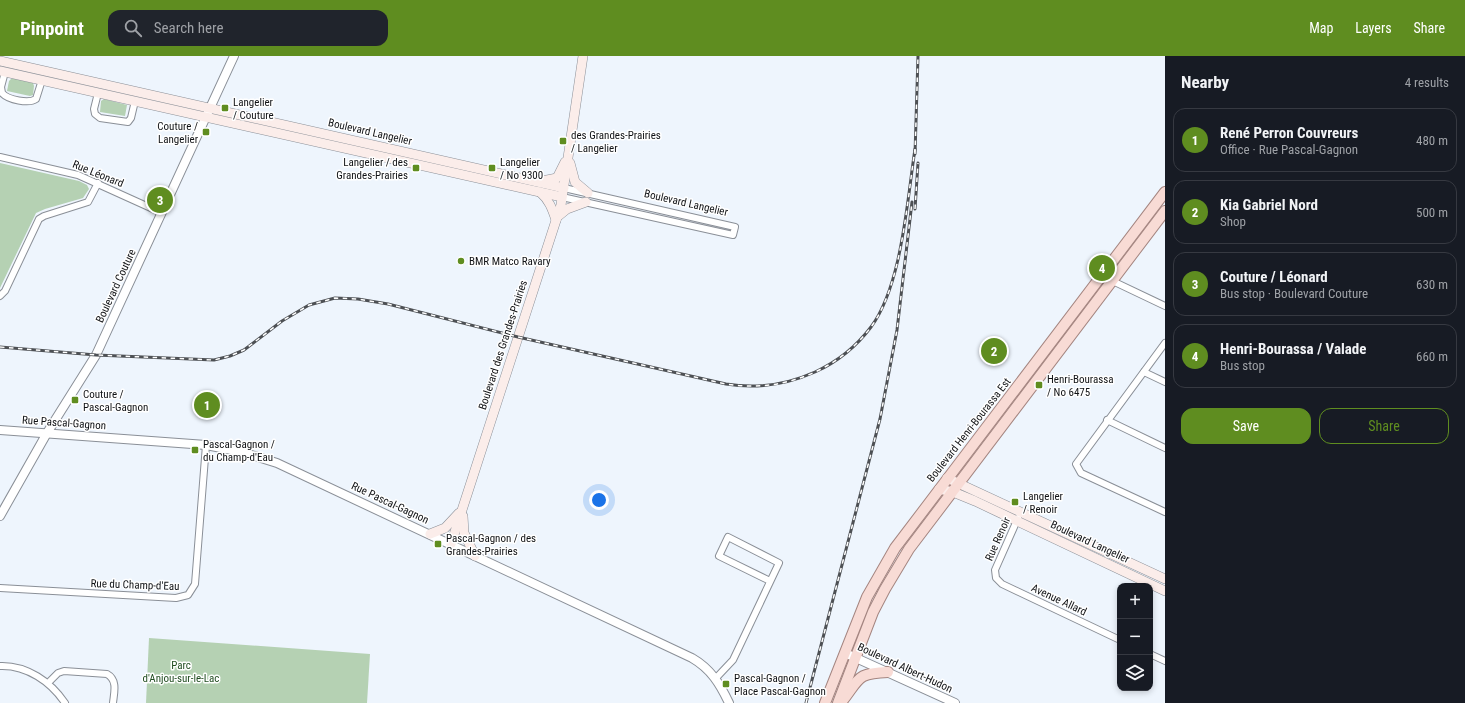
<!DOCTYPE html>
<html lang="en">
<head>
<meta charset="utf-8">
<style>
	body { margin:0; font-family:"Roboto Condensed",sans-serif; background:#20242c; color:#f1f3f6 }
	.controls { position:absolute; right:12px; bottom:12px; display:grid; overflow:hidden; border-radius:8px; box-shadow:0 2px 6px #0003 }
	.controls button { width:36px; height:36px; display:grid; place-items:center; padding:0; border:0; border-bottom:1px solid #363941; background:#171b24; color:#f1f3f6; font:20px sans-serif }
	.you { position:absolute; left:599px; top:444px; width:14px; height:14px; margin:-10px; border:3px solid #fff; border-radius:50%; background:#1a73e8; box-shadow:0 0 0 6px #1a73e833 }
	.badge { display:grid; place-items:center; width:26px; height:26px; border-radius:50%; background:#5f8d20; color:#fff; font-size:13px; font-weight:700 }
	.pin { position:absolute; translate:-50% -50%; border:2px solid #fff; box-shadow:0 1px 4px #0006 }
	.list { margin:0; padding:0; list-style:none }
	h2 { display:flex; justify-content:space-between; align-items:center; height:52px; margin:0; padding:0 16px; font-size:17px }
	h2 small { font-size:13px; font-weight:400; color:#9ea1a6 }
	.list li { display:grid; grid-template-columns:26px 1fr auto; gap:12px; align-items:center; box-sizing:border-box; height:64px; margin:0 8px 8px; padding:0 8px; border:1px solid #363941; border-radius:12px }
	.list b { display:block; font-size:15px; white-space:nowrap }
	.list p { margin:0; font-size:13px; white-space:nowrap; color:#9ea1a6 }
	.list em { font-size:13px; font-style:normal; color:#9ea1a6 }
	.actions { display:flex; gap:8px; padding:12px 16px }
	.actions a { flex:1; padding:9px 0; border:1px solid #5f8d20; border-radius:12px; text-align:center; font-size:14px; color:#5f8d20 }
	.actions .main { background:#5f8d20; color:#fff }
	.icon { flex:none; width:22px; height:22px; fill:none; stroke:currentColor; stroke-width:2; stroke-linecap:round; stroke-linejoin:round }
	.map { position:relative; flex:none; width:1165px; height:647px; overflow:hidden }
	header { display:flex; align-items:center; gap:24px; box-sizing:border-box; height:56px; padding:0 20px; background:#5f8d20; color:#fff }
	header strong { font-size:19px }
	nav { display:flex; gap:22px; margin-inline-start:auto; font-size:14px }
	.search { width:280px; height:36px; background:#20242c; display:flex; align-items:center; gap:10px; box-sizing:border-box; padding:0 14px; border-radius:12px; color:#9ea1a6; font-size:15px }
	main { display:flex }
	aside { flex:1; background:#171b24 }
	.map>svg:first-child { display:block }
	.green { fill:#b5d1b3 }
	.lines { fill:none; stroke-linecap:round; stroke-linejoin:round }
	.minor-casing { stroke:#8a8f97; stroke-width:8 }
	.tertiary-casing { stroke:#8a8f97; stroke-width:10 }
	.secondary-casing { stroke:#8a8f97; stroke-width:10 }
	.primary-casing { stroke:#a48580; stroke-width:12 }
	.minor { stroke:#fff; stroke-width:6 }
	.tertiary { stroke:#fff; stroke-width:8 }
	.secondary { stroke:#fbedea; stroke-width:9 }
	.primary { stroke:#f8dbd5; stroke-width:10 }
	.rail-casing { stroke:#4d5054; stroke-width:3 }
	.rail { stroke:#fff; stroke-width:1.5; stroke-dasharray:4.5; stroke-linecap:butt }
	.poi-dot { fill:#5f8d20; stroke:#fff; stroke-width:1.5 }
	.labels { text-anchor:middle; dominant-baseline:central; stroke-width:3; stroke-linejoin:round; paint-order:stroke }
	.poi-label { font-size:11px; fill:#101215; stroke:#fff; text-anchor:start }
	.street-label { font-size:11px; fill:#101215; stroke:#fff }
	.park-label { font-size:11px; fill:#214d21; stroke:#fff }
</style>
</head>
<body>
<header>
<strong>Pinpoint</strong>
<div class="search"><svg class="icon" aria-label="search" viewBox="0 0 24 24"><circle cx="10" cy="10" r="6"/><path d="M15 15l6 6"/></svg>Search here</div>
<nav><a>Map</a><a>Layers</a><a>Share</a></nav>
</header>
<main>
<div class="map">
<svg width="1165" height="647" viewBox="0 0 1165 647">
	<rect width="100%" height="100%" fill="#eef5fd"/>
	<!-- green -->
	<g class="green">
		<path d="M12,22L33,27L34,30L33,39L30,40L7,35L9,25Z"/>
		<path d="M104,43L127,49L125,60L100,56L101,45Z"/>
		<path d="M0,107L79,125L87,129L89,133L83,142L45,153L36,157L0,232Z"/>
		<path d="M149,582L370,598L367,647H146Z"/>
	</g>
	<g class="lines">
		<!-- minor casing -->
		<g class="minor-casing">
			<g id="minor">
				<path d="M5,16L1,31L2,37C8,44 29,48 36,43L42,24"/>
				<path d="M98,37L94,53L95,58L100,62L128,66L131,62L135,45"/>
				<path d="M0,101L78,119L162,157"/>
				<path d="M562,141L733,179L735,171L564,132"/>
				<path d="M1102,220L1165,250"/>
				<path d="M0,240L5,235L39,163L44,160L88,146L98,127"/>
				<path d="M1165,287L1076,408L1081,417L1165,456"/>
				<path d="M1144,316L1165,326"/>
				<path d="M1107,364L1165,392"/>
				<path d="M1018,462L995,514L996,522L1002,528L1120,584"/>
				<path d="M0,532L176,542L188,539L195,528L206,389"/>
				<path d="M1150,598L1165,605"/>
				<path d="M0,610C27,609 51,626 65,647"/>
				<path d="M716,622L733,604L779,507L728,481L719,500L770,525"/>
				<path d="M48,627L58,617L64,615L107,618C118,624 114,637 113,647"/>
			</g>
		</g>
		<!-- tertiary casing -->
		<g class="tertiary-casing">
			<g id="tertiary">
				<path d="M0,374L206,389L242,396L277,407L692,602C711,613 720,628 729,647"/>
				<path d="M0,460L47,377L96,299L234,0"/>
				<path d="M845,597L955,647"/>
			</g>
		</g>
		<!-- secondary casing -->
		<g class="secondary-casing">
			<g id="secondary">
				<path d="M0,5L564,132"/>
				<path d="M0,15L562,141"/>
				<path d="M570,107L575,126L588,137"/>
				<path d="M542,125L557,122L565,106"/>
				<path d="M540,136C549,144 552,152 556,164"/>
				<path d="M556,162L567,153L586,146"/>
				<path d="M947,422L1165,523"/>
				<path d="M939,433L953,436L975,445L1165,535"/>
				<path d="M463,460L464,477L475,500"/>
				<path d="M430,478L445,472L459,457"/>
				<path d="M451,488L561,149L583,0"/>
			</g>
		</g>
		<!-- primary casing -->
		<g class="primary-casing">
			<g id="primary">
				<path d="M843,644C860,622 857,617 888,616"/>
				<path d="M825,647L867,541L895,492L1165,136"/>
				<path d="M838,647L873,556L885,533L909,493L1165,155"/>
			</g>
		</g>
		<!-- minor -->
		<use href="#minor" class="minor"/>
		<!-- tertiary -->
		<use href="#tertiary" class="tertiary"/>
		<!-- secondary -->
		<use href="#secondary" class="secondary"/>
		<!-- primary -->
		<use href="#primary" class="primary"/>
		<!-- rail casing -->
		<g class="rail-casing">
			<g id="rail">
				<path d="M915,98L918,0"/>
				<path d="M915,153L918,107"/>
				<path d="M0,291L96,299L214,304L230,300L244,294L282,265L309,249L335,242L358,243L388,248L518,281L726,328C757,333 786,329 815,316C837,306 856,291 871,271C902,229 907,145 915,93"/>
				<path d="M806,647L880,363L897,274L912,146"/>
			</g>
		</g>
		<!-- rail -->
		<use href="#rail" class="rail"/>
	</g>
	<!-- markers -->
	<g class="poi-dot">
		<rect x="221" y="48" width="8" height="8" rx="2"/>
		<rect x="202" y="72" width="8" height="8" rx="2"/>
		<rect x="559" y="81" width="8" height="8" rx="2"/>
		<rect x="412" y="108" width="8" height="8" rx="2"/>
		<rect x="488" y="108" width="8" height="8" rx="2"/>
		<circle cx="461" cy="205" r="4"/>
		<rect x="1035" y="325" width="8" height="8" rx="2"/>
		<rect x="71" y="340" width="8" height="8" rx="2"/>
		<rect x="191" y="390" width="8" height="8" rx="2"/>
		<rect x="1011" y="442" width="8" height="8" rx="2"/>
		<rect x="434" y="484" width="8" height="8" rx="2"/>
		<rect x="722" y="624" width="8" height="8" rx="2"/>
	</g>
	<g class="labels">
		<!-- poi labels -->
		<g class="poi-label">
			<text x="233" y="46">Langelier<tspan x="233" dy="13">/ Couture</tspan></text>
			<text x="198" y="70" text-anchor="end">Couture /<tspan x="198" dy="13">Langelier</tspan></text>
			<text x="571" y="79">des Grandes-Prairies<tspan x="571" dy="13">/ Langelier</tspan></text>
			<text x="408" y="106" text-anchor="end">Langelier / des<tspan x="408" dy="13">Grandes-Prairies</tspan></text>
			<text x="500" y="106">Langelier<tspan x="500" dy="13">/ No 9300</tspan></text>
			<text x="469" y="205">BMR Matco Ravary</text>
			<text x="1047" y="323">Henri-Bourassa<tspan x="1047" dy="13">/ No 6475</tspan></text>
			<text x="83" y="338">Couture /<tspan x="83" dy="13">Pascal-Gagnon</tspan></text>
			<text x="203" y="388">Pascal-Gagnon /<tspan x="203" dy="13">du Champ-d'Eau</tspan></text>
			<text x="1023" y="440">Langelier<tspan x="1023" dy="13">/ Renoir</tspan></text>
			<text x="446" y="482">Pascal-Gagnon / des<tspan x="446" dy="13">Grandes-Prairies</tspan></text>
			<text x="734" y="622">Pascal-Gagnon /<tspan x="734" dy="13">Place Pascal-Gagnon</tspan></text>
		</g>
		<!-- street labels -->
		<g class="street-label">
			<text transform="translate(370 76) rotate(13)">Boulevard Langelier</text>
			<text transform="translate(98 118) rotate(22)">Rue Léonard</text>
			<text transform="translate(686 147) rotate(13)">Boulevard Langelier</text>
			<text transform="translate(116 230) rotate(-65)">Boulevard Couture</text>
			<text transform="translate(503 289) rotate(-72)">Boulevard des Grandes-Prairies</text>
			<text transform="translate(64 367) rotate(4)">Rue Pascal-Gagnon</text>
			<text transform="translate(969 374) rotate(-52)">Boulevard Henri-Bourassa Est</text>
			<text transform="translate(390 447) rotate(25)">Rue Pascal-Gagnon</text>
			<text transform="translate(998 483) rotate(-66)">Rue Renoir</text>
			<text transform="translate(1090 486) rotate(25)">Boulevard Langelier</text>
			<text transform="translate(135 529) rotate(2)">Rue du Champ-d'Eau</text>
			<text transform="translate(1059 544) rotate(25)">Avenue Allard</text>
			<text transform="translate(905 612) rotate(25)">Boulevard Albert-Hudon</text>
		</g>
		<!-- park labels -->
		<g class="park-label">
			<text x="181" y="609">Parc<tspan x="181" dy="13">d'Anjou-sur-le-Lac</tspan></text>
		</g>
	</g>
</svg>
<div class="controls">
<button>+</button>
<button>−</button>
<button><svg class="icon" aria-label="layers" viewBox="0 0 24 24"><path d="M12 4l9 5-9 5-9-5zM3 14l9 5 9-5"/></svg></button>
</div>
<div class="you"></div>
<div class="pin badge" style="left:207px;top:349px">1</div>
<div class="pin badge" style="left:994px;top:295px">2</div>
<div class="pin badge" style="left:160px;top:144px">3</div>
<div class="pin badge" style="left:1102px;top:212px">4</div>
</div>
<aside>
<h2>Nearby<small>4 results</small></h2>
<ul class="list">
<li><span class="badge">1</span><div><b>René Perron Couvreurs</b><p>Office · Rue Pascal-Gagnon</p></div><em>480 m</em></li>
<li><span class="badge">2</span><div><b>Kia Gabriel Nord</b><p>Shop</p></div><em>500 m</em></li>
<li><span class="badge">3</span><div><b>Couture / Léonard</b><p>Bus stop · Boulevard Couture</p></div><em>630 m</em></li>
<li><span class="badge">4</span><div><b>Henri-Bourassa / Valade</b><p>Bus stop</p></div><em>660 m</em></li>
</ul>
<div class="actions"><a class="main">Save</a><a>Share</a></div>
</aside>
</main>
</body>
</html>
